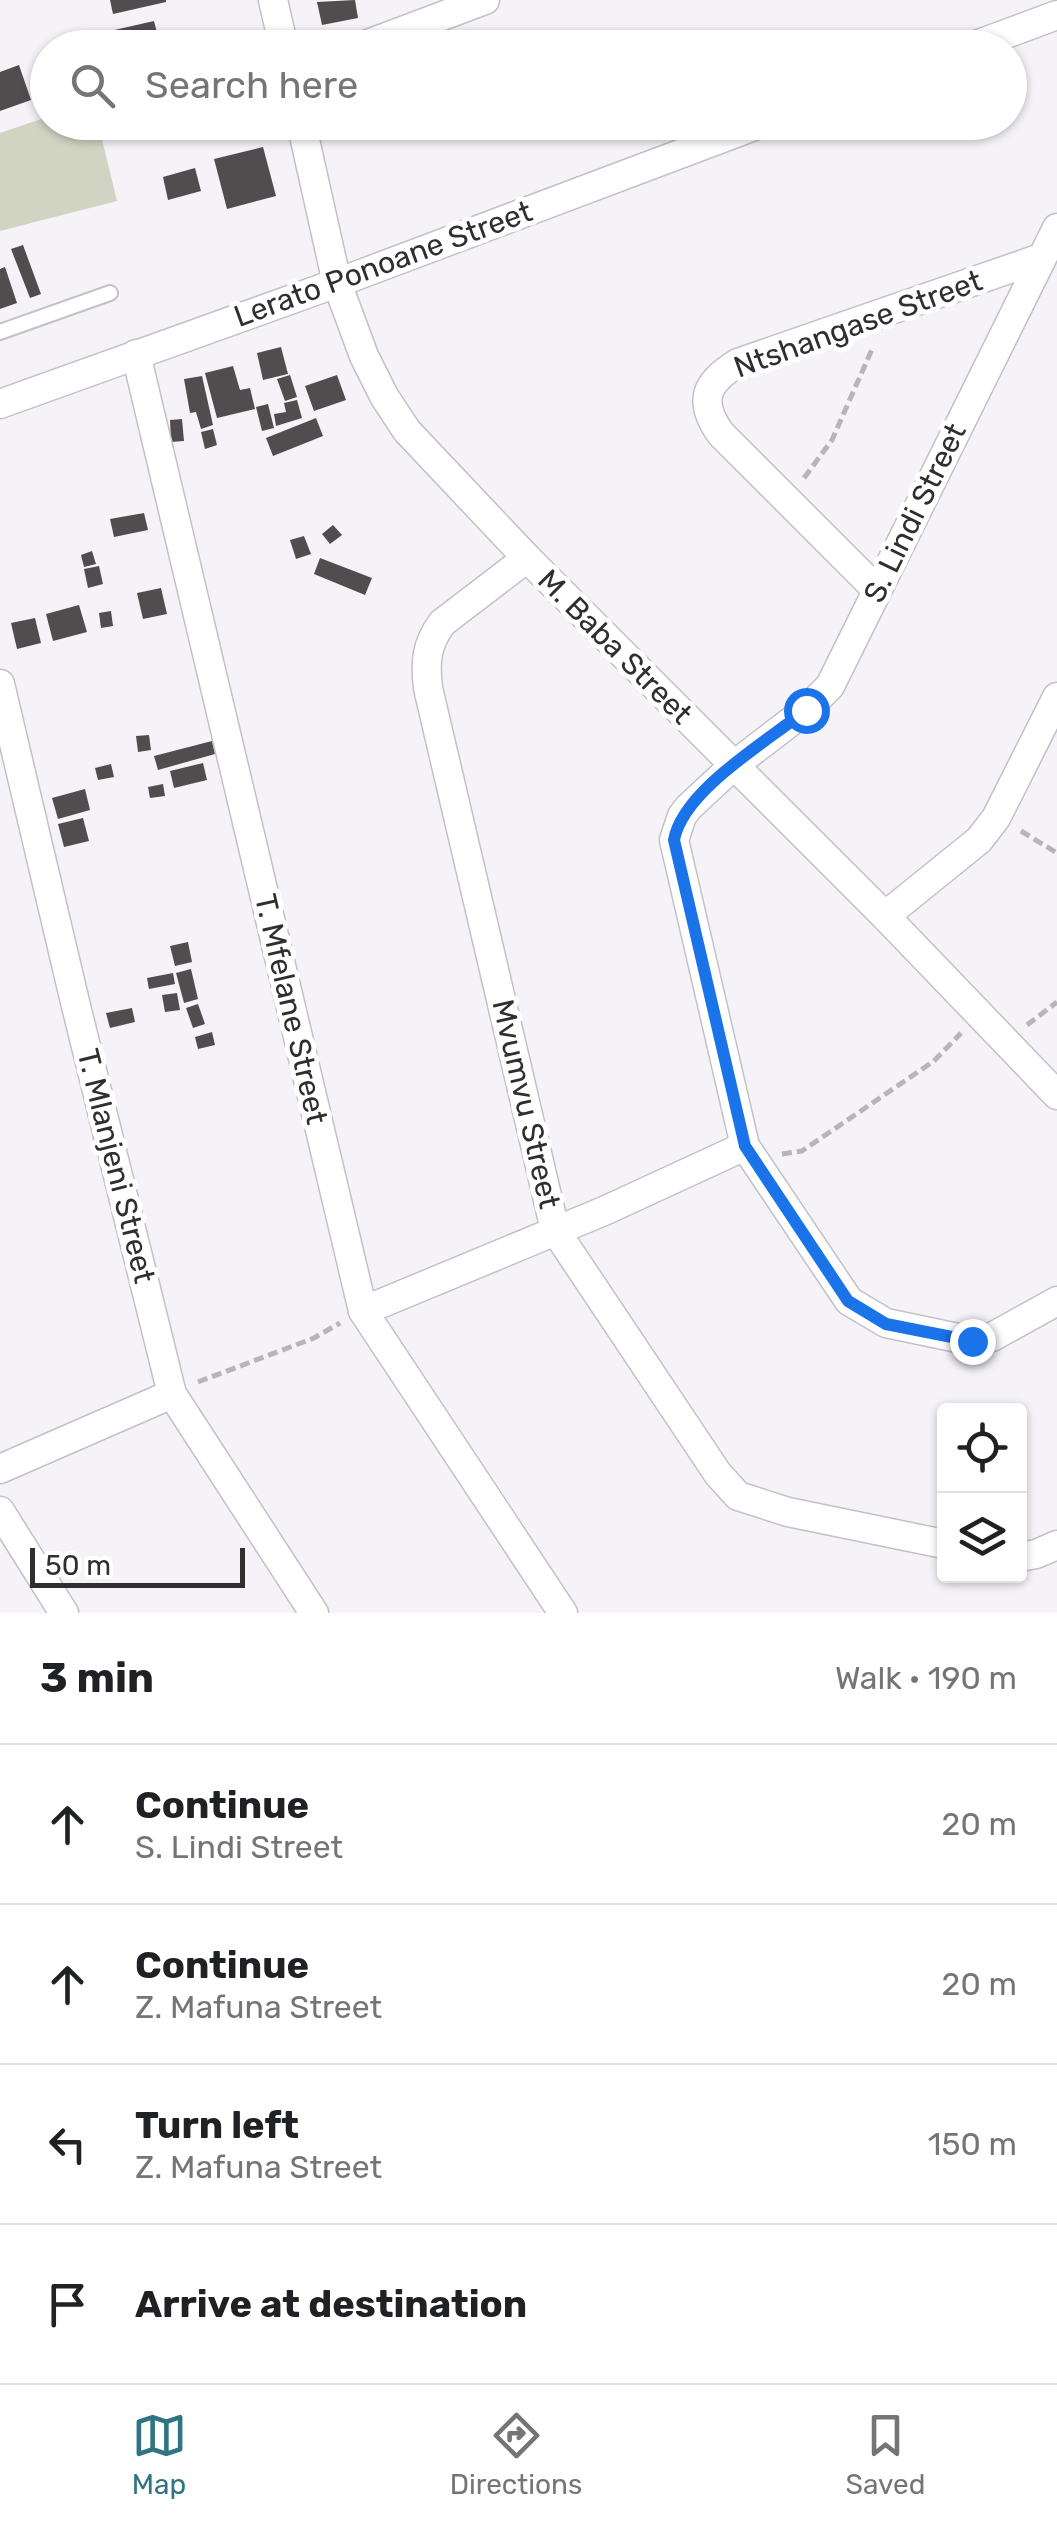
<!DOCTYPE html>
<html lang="en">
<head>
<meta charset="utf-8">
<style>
	body { margin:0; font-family:Rubik,sans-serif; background:#f6f6f6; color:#202124 }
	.controls { position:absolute; right:30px; bottom:30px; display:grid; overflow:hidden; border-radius:10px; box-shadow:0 2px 8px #0004 }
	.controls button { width:90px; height:90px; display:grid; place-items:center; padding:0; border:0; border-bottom:2px solid #e0e0e0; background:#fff; color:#202124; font:50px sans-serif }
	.scale { position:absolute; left:30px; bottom:25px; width:215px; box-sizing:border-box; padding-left:10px; border:5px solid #2f2f30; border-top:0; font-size:28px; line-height:35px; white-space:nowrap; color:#2f2f30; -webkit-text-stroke:8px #fff; paint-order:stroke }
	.stop { position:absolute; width:30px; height:30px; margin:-22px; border:8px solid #1a73e8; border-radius:50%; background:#fff }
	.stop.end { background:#1a73e8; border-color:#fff; box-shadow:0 2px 10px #0008 }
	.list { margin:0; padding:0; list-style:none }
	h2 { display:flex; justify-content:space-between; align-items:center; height:130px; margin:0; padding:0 40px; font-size:42px }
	h2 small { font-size:32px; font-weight:400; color:#757577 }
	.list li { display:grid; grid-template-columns:65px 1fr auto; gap:30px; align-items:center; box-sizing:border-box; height:160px; padding:0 40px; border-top:2px solid #e0e0e0 }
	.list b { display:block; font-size:38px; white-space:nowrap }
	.list p { margin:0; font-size:32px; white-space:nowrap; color:#757577 }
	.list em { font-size:32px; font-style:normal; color:#757577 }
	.icon { flex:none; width:55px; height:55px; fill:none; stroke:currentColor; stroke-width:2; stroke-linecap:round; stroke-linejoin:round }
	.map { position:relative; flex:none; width:1057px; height:1613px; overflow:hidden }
	.search { position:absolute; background:#fff; box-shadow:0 2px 8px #0004; left:30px; right:30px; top:30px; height:110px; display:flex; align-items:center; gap:25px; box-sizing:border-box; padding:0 35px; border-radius:55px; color:#757577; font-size:38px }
	.sheet { height:770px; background:#fff }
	nav { display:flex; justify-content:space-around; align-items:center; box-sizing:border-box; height:140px; border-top:2px solid #e0e0e0; background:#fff; font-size:28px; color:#757577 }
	nav a { display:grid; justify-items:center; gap:5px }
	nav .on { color:#2e7482 }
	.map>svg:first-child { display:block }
	.green { fill:#d1d4c2 }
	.building { fill:#514d4f }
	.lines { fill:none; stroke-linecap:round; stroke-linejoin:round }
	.service-casing { stroke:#c3c1c5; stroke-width:18 }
	.minor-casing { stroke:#c3c1c5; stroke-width:31 }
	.path { stroke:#b6b5b8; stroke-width:5; stroke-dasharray:10 5; stroke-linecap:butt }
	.service { stroke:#fff; stroke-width:14 }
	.minor { stroke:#fff; stroke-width:28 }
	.route { stroke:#1a73e8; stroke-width:12 }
	.labels { text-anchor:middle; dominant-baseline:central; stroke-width:10; stroke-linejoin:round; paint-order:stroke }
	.street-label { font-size:30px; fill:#2f2f30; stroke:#fff }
</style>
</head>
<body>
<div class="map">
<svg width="1057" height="1613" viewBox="0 0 1057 1613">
	<rect width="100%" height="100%" fill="#f5f3f7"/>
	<!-- green -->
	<path class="green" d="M47,117L48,122L98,123L117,201L0,231V133Z"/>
	<!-- building -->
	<g class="building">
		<path d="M110,0H166V2L113,14Z"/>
		<path d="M355,0L358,18L322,25L317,2Z"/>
		<path d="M154,21L161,48H91L88,36Z"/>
		<path d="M19,65L31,100L0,111V72Z"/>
		<path d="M263,147L276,196L227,209L214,159Z"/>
		<path d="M195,168L201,191L168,200L163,177Z"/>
		<path d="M23,245L41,294L30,298L11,249Z"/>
		<path d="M5,267L17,303L0,309V269Z"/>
		<path d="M281,347L288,374L263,380L257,353Z"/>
		<path d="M233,366L240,390L250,388L255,409L217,418L205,373Z"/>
		<path d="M290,375L297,397L285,401L277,379Z"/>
		<path d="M337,375L346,400L314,411L305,386Z"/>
		<path d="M202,376L213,425L201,429L196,412L190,413L184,379Z"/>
		<path d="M297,400L302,418L276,426L274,414L286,412L284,403Z"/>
		<path d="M268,404L274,428L262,431L256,407Z"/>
		<path d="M316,418L323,436L273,456L266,438Z"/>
		<path d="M182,419L184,441L171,442L170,420Z"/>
		<path d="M213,429L217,445L205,449L201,432Z"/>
		<path d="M144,513L148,530L114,537L110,519Z"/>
		<path d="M333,525L342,535L330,544L322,534Z"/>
		<path d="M304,536L311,554L296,559L290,540Z"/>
		<path d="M92,551L96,564L84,567L81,555Z"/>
		<path d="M320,558L372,578L365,595L314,574Z"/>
		<path d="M99,566L103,584L88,588L84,569Z"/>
		<path d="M161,588L167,614L143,619L137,593Z"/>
		<path d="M79,605L87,632L53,641L46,614Z"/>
		<path d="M111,611L113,626L101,628L99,613Z"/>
		<path d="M35,618L41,643L17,649L11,623Z"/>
		<path d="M149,735L151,750L138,752L136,736Z"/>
		<path d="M212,741L215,754L158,770L154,756Z"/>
		<path d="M203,763L207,780L174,788L170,771Z"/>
		<path d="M111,764L114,777L98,780L95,768Z"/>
		<path d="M163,784L165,796L150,798L148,787Z"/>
		<path d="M85,789L90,810L58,819L52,798Z"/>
		<path d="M83,818L89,841L64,847L58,824Z"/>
		<path d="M188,942L192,962L175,966L170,946Z"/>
		<path d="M191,969L198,999L184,1003L176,973Z"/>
		<path d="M173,973L175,984L149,989L147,978Z"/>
		<path d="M177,993L180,1010L165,1012L162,995Z"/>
		<path d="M198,1004L205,1024L193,1028L186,1008Z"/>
		<path d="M132,1008L135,1022L110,1028L106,1013Z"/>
		<path d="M212,1032L215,1045L198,1049L195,1037Z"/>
	</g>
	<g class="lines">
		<!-- service casing -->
		<g class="service-casing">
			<path id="service" d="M0,332L110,293"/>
		</g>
		<!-- minor casing -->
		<g class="minor-casing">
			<g id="minor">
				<path d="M273,0L284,48"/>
				<path d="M357,48L485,0"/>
				<path d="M968,48L1057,15"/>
				<path d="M301,122L337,283L364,356L384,396L407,431L527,558L885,916L1057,1095"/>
				<path d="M1057,228L830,686L806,710L733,766L688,808L682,816L674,840L745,1146L849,1301L886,1323L972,1341L992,1337L1057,1301"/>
				<path d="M136,354L363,1311L563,1613"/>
				<path d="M0,404L337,283L765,122"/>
				<path d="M527,558L442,623C426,645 425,662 428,688L555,1230L718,1474L738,1496L788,1512L944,1544"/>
				<path d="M876,589L721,434C697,401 706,382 738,363L1041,258"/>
				<path d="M0,684L75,1002L172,1394L314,1613"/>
				<path d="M885,916L979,840L996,818L1057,697"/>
				<path d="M363,1311L604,1211L745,1146"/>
				<path d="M0,1469L172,1394"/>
				<path d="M0,1511L64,1613"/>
				<path d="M1020,1557L1036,1554L1057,1545"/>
			</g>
		</g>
		<!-- path -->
		<g class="path">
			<path d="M804,478L832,440L873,347"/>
			<path d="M1021,831L1057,853"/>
			<path d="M1027,1025L1057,1002"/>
			<path d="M782,1154L802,1151L934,1061L961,1033"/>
			<path d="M198,1382L314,1338L340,1323"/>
		</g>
		<!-- service -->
		<use href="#service" class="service"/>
		<!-- minor -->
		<use href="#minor" class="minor"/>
	</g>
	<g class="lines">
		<!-- route -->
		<path class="route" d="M806,710C768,741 683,790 674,840L745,1146L848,1301L886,1324L972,1341"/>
	</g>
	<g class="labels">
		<!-- street labels -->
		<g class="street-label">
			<text transform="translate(383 264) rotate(-20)">Lerato Ponoane Street</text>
			<text transform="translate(858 324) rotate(-20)">Ntshangase Street</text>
			<text transform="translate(915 513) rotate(-64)">S. Lindi Street</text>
			<text transform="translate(615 647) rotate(45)">M. Baba Street</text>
			<text transform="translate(291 1009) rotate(77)">T. Mfelane Street</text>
			<text transform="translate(526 1104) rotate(77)">Mvumvu Street</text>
			<text transform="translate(116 1166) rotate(76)">T. Mlanjeni Street</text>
		</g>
	</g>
</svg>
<div class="controls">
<button><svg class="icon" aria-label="locate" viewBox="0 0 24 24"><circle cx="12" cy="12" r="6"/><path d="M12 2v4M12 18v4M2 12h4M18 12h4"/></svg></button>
<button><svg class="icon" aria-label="layers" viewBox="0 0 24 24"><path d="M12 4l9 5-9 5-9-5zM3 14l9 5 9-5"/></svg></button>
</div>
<div class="scale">50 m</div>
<div class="stop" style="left:806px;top:710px"></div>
<div class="stop end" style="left:972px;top:1341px"></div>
<div class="search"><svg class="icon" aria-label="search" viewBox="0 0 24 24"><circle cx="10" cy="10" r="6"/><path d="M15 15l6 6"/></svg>Search here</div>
</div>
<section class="sheet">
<h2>3 min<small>Walk · 190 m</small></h2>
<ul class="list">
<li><svg class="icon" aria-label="ahead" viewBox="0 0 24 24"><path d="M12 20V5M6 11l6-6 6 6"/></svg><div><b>Continue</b><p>S. Lindi Street</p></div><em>20 m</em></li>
<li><svg class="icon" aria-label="ahead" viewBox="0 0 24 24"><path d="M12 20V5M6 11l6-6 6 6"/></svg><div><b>Continue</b><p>Z. Mafuna Street</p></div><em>20 m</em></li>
<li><svg class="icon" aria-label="left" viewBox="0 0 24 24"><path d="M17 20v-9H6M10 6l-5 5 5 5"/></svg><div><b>Turn left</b><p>Z. Mafuna Street</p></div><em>150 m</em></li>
<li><svg class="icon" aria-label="arrive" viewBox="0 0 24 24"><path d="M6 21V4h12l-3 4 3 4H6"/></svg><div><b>Arrive at destination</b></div></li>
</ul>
</section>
<nav>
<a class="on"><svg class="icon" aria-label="map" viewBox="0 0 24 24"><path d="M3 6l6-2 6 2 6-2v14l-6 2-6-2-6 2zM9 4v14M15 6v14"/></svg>Map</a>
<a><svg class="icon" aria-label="directions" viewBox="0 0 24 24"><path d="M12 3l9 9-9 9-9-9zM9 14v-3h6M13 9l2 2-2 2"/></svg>Directions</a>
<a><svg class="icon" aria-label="saved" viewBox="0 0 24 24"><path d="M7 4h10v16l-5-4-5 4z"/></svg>Saved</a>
</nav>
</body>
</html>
